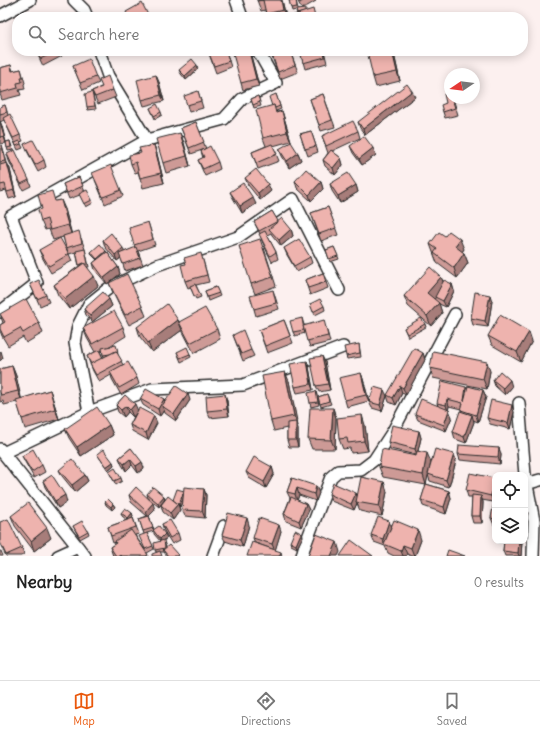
<!DOCTYPE html>
<html lang="en">
<head>
<meta charset="utf-8">
<style>
	body { margin:0; font-family:Delius,sans-serif; background:#f2f2f2; color:#222 }
	.controls { position:absolute; right:12px; bottom:12px; display:grid; overflow:hidden; border-radius:8px; box-shadow:0 2px 10px #0003 }
	.controls button { width:36px; height:36px; display:grid; place-items:center; padding:0; border:0; border-bottom:1px solid #e0e0e0; background:#fff; color:#222; font:20px sans-serif }
	.compass { position:absolute; left:444px; top:68px; width:36px; height:36px; border-radius:50%; background:#fff; box-shadow:0 2px 10px #0003; rotate:257deg }
	.list { margin:0; padding:0; list-style:none }
	h2 { display:flex; justify-content:space-between; align-items:center; height:52px; margin:0; padding:0 16px; font-size:17px }
	h2 small { font-size:13px; font-weight:400; color:#767676 }
	.icon { flex:none; width:22px; height:22px; fill:none; stroke:currentColor; stroke-width:2; stroke-linecap:round; stroke-linejoin:round }
	.map { position:relative; flex:none; width:540px; height:556px; overflow:hidden }
	.search { position:absolute; background:#fff; box-shadow:0 2px 10px #0003; left:12px; right:12px; top:12px; height:44px; display:flex; align-items:center; gap:10px; box-sizing:border-box; padding:0 14px; border-radius:16px; color:#767676; font-size:15px }
	.sheet { height:124px; background:#fff }
	nav { display:flex; justify-content:space-around; align-items:center; box-sizing:border-box; height:56px; border-top:1px solid #e0e0e0; background:#fff; font-size:11px; color:#767676 }
	nav a { display:grid; justify-items:center; gap:2px }
	nav .on { color:#ea580c }
	.map>svg:first-child { display:block }
	.lines { fill:none; stroke-linecap:round; stroke-linejoin:round }
	.street-casing { stroke:#2b2b2b; stroke-width:14 }
	.street { stroke:#fff; stroke-width:11 }
	.wall { fill:#cd9a96; stroke:#2b2b2b; fill-rule:evenodd }
	.shaded-wall { fill:#a77d7a; stroke:#2b2b2b }
	.building { fill:#eeb3ae; stroke:#2b2b2b }
</style>
</head>
<body>
<div class="map">
<svg width="540" height="556" viewBox="0 0 540 556">
	<rect width="100%" height="100%" fill="#fcf0ef"/>
	<filter id="ink" filterUnits="userSpaceOnUse"><feTurbulence type="fractalNoise" baseFrequency=".025" numOctaves="2"/><feDisplacementMap in="SourceGraphic" scale="8" xChannelSelector="R" yChannelSelector="G"/><feConvolveMatrix kernelMatrix="1 2 1 2 8 2 1 2 1" color-interpolation-filters="sRGB"/></filter>
	<g filter="url(#ink)">
		<g class="lines">
			<!-- street casing -->
			<g class="street-casing">
				<g id="street">
					<path d="M74,0L84,10L87,17"/>
					<path d="M236,0L242,17"/>
					<path d="M0,16L30,0"/>
					<path d="M99,51L108,76L147,140"/>
					<path d="M0,312L37,283L11,216L147,140L224,119L242,99L276,83L258,51"/>
					<path d="M519,403L525,475"/>
					<path d="M89,412L75,343L78,326L89,304L109,288L157,265L238,237L293,199L339,290"/>
					<path d="M0,449L85,556"/>
					<path d="M3,453L89,412L152,389L243,385L343,347"/>
					<path d="M525,475L534,521L533,556"/>
					<path d="M526,484L540,480"/>
					<path d="M58,556L78,547"/>
					<path d="M213,556L224,526"/>
					<path d="M302,556L304,548L331,477L338,471L361,470L374,460L393,431L455,314"/>
				</g>
			</g>
			<!-- street -->
			<use href="#street" class="street"/>
		</g>
		<!-- wall -->
		<g class="wall">
			<path d="M257,0H282L286,17H267L265,10L261,11Z"/>
			<path d="M289,0H296L298,10L305,11L297,14L296,10L292,11Z"/>
			<path d="M297,0H315L316,1L302,9Z"/>
			<path d="M36,51H60L62,56L43,66Z"/>
			<path d="M208,51H226L231,67L216,73Z"/>
			<path d="M269,51H290L298,72L280,79L271,54L270,55Z"/>
			<path d="M300,51H324L327,63L305,69Z"/>
			<path d="M394,54L400,81L376,87L373,77Z"/>
			<path d="M251,56L259,86L243,90L241,83Z"/>
			<path d="M11,65L13,71L21,69L25,83L24,84L25,89L19,90L21,95L2,100L0,94V68Z"/>
			<path d="M73,66L96,77L99,83L83,90Z"/>
			<path d="M198,69L186,80L181,74L179,70Z"/>
			<path d="M159,82L164,101L144,106L142,100Z"/>
			<path d="M101,87L113,90L116,97L98,104L92,91Z"/>
			<path d="M198,91L203,108L189,112L187,105Z"/>
			<path d="M276,94L281,109L276,111L277,112L282,111L291,141L273,146L279,161L258,169L252,152L266,146L263,138Z"/>
			<path d="M323,94L335,127L321,131L310,99Z"/>
			<path d="M93,95L96,109L88,110L87,107Z"/>
			<path d="M258,96L261,106L254,108L251,99Z"/>
			<path d="M415,97L365,135L360,128L358,122Z"/>
			<path d="M453,98L458,115L445,118L443,112L446,103Z"/>
			<path d="M5,105L8,115L20,135L23,141L20,142L23,148L18,150L4,120L0,122L6,142L10,141L13,150L8,151L6,143L0,144V107Z"/>
			<path d="M150,108L161,112L162,115L155,119Z"/>
			<path d="M196,122L206,149L218,162L220,169L205,176L198,160L203,158L201,151L205,149L191,154L181,128Z"/>
			<path d="M311,131L318,152L308,156L300,134Z"/>
			<path d="M358,131L360,138L332,151L341,158L343,165L335,175L325,166L323,160L328,153L322,136Z"/>
			<path d="M180,133L184,143L190,166L166,173L163,163Z"/>
			<path d="M24,144L44,160L46,167L38,172L27,151Z"/>
			<path d="M154,145L157,154L164,183L143,188L138,172L135,173L131,164L141,153Z"/>
			<path d="M0,146L4,152L7,163L10,169L16,197L9,199L6,190L0,192Z"/>
			<path d="M350,146L376,155L362,165L353,153Z"/>
			<path d="M279,149L298,153L301,160L289,168L282,156Z"/>
			<path d="M7,154L29,180L31,186L23,190L9,161Z"/>
			<path d="M79,177L85,192L92,200L93,203L86,207L80,195L69,199L63,184Z"/>
			<path d="M245,178L271,191L260,200L248,185Z"/>
			<path d="M95,180L121,190L123,196L105,204Z"/>
			<path d="M295,181L321,182L323,189L311,201L297,188Z"/>
			<path d="M330,184L356,185L358,192L340,203L332,191Z"/>
			<path d="M230,192L256,204L242,213L233,198Z"/>
			<path d="M55,201L65,209L71,233L81,238L85,249L86,253L89,267H87L98,286L69,309L58,295L54,285L79,266L76,252L69,254L72,261L51,273L42,257L39,250L68,252L63,237L53,240L49,229L45,230L41,221L42,209Z"/>
			<path d="M328,207L338,235L321,241L311,213Z"/>
			<path d="M272,211L278,222L291,229L293,236L281,246L272,235L271,233L267,235L276,252L278,259L272,262L262,241L260,234L254,222Z"/>
			<path d="M148,222L155,245L138,251L143,265L125,271L121,258L117,261L105,247L103,240L124,252L135,248L134,245Z"/>
			<path d="M430,244L464,249L462,252L464,253L468,263L457,278L437,263Z"/>
			<path d="M334,247L339,259L330,262L326,250Z"/>
			<path d="M264,248L276,286L255,294L251,284Z"/>
			<path d="M284,248L310,257L312,263L297,272L287,255Z"/>
			<path d="M91,252H107L118,267L120,274L107,284L95,270L93,263L97,260L92,255Z"/>
			<path d="M203,260L209,282L196,285L201,297L196,299L190,287L188,288L185,281Z"/>
			<path d="M323,273L328,288L310,295L305,280Z"/>
			<path d="M441,277L443,282L452,284L454,291L446,307L439,304L442,313L431,326L408,306L404,296Z"/>
			<path d="M109,283L142,306L146,316L129,325L113,293Z"/>
			<path d="M30,284L46,295L49,302L40,306Z"/>
			<path d="M216,287L220,296L208,301L205,291Z"/>
			<path d="M273,290L279,309L256,316L254,309Z"/>
			<path d="M109,299L112,306L92,322L86,315L84,309Z"/>
			<path d="M492,301L488,327L473,325L471,318Z"/>
			<path d="M310,304L324,306L325,310L315,315Z"/>
			<path d="M0,314L39,323L43,333L26,343L23,337L8,346L2,336L0,331V325L3,323Z"/>
			<path d="M302,318L304,325L326,327L330,342L310,347L305,333L295,336L293,332Z"/>
			<path d="M178,320L179,322L217,329L220,339L194,353L182,330L152,352L140,337L137,327Z"/>
			<path d="M284,320L293,343L267,353L259,330Z"/>
			<path d="M425,324L426,327L408,337L404,328Z"/>
			<path d="M123,327L126,336L108,347L117,348L118,355L123,365L137,378L139,384L121,395L112,379L111,375L99,382L93,371L87,356L95,352L87,338L83,328ZM102,350L104,357L103,358L100,351Z"/>
			<path d="M233,335L251,350L254,356L243,361Z"/>
			<path d="M488,336L532,341L521,362L492,345Z"/>
			<path d="M359,344L361,357L347,359L346,356Z"/>
			<path d="M177,352L190,354L191,357L181,362Z"/>
			<path d="M423,353L425,360L406,395L402,393L396,405L389,402L387,395Z"/>
			<path d="M325,362L330,390L319,392L316,386Z"/>
			<path d="M12,366L16,376L21,399L50,390L59,419L25,429L17,402L4,405L3,401L0,402V369Z"/>
			<path d="M309,367L313,390L297,393L295,387Z"/>
			<path d="M430,368L490,371L487,389L433,378Z"/>
			<path d="M361,373L363,379L369,401L347,407L345,400Z"/>
			<path d="M493,380L512,387L505,395L495,386Z"/>
			<path d="M289,381L298,429V447H289L287,440V428L274,431L271,421Z"/>
			<path d="M466,387L467,389L483,390L486,397L478,422L473,420L474,422L466,443L455,439L453,432L461,411V409L449,406L448,410L452,417L446,431L418,420L415,414L438,406L437,403Z"/>
			<path d="M316,391L319,405L311,407L310,403Z"/>
			<path d="M225,394L227,401L229,416L210,418L207,411Z"/>
			<path d="M327,394L331,404L321,407L318,397Z"/>
			<path d="M125,395L137,410L157,423L148,440L132,431L130,425L136,412L133,417L128,412L124,417L118,412L116,405Z"/>
			<path d="M387,396L382,411L372,408L369,402Z"/>
			<path d="M140,399H164L165,402L190,400L176,421L165,413L164,410L160,416L143,405Z"/>
			<path d="M333,408L336,418L335,449H312L308,439Z"/>
			<path d="M514,412L510,429L490,424L487,418Z"/>
			<path d="M109,425L113,435L81,456L69,438L65,429Z"/>
			<path d="M365,425L368,451L351,453L350,448L343,449L339,439Z"/>
			<path d="M419,431L421,438L418,451L431,462L429,469L456,461L449,487L430,481L428,475L426,484L449,491L451,498L446,514L423,506L421,500L426,485L383,477L379,467L416,456V455L390,449L388,442Z"/>
			<path d="M131,448L144,468L138,473L132,465L126,471L122,465L119,458Z"/>
			<path d="M499,448L501,455L500,464L460,460L458,454Z"/>
			<path d="M97,454L113,462L114,465L108,470L99,457Z"/>
			<path d="M22,456L42,465L45,472L34,478L25,462Z"/>
			<path d="M272,467L274,474L266,488L249,478L246,472Z"/>
			<path d="M59,470L85,475L88,481L75,492L62,476Z"/>
			<path d="M109,472L121,478L122,481L116,485Z"/>
			<path d="M292,478L319,493L316,501L299,495L297,500L306,504L309,510L301,527L286,521L284,514L290,498L287,492Z"/>
			<path d="M494,478L493,502L482,500L483,502L482,523H473L471,516L472,497H468L466,490Z"/>
			<path d="M43,481L67,502L58,508L45,487Z"/>
			<path d="M384,482L387,492L382,516L360,511L357,503L354,510L331,501L329,494L357,496Z"/>
			<path d="M204,489L206,495L205,518L185,516L182,510L183,500L180,507L179,506L180,510L173,520L163,512L161,505L173,500L184,491Z"/>
			<path d="M147,494L164,496L165,499L159,507L148,498Z"/>
			<path d="M129,495L155,510L149,516L154,530L167,538L163,541L165,544L166,548L179,556H167L164,552H156L155,550L160,541L154,534V531L147,533L154,549L147,553L148,556H113L110,547L116,543V542L113,543L108,527L127,520L122,516L121,513H132L133,516L131,519L133,518L139,534L135,535L145,550L144,534L139,519L147,516L131,502Z"/>
			<path d="M105,502L113,504L115,507L112,510L106,505Z"/>
			<path d="M495,502V525H494L491,518Z"/>
			<path d="M11,516L51,538L34,551L15,526Z"/>
			<path d="M389,521L391,527L421,540L415,556H411L407,554L406,556H394L388,553L385,546L374,542L371,535Z"/>
			<path d="M0,522L22,548L24,554L21,556H6L0,544Z"/>
			<path d="M162,524L178,533L180,540L172,544L164,531Z"/>
			<path d="M249,525L243,547L225,541L222,535Z"/>
			<path d="M73,526L88,531L89,534L80,539Z"/>
			<path d="M281,531L275,550L255,543L253,538Z"/>
			<path d="M301,533L303,536L297,548L291,545L290,542Z"/>
			<path d="M504,541H522L521,556H505L503,551Z"/>
		</g>
		<!-- shaded-wall -->
		<g class="shaded-wall">
			<path d="M281,0H282L286,17L283,10Z"/>
			<path d="M249,51L251,56L259,86L256,79Z"/>
			<path d="M392,51H393L394,54L400,81L397,72Z"/>
			<path d="M197,65L198,69L186,80L185,76Z"/>
			<path d="M156,75L159,82L164,101L161,95Z"/>
			<path d="M412,91L415,97L365,135L363,129Z"/>
			<path d="M282,111L291,141L287,132Z"/>
			<path d="M0,121L2,126L6,143L4,136Z"/>
			<path d="M180,133L184,143L190,166L187,156Z"/>
			<path d="M2,145L4,152L8,168L5,161Z"/>
			<path d="M154,145L157,154L164,183L161,173Z"/>
			<path d="M373,148L376,155L362,165L359,159Z"/>
			<path d="M298,153L301,160L289,168L287,161Z"/>
			<path d="M341,158L343,165L335,175L333,168Z"/>
			<path d="M7,163L10,169L16,197L14,190Z"/>
			<path d="M321,182L323,189L311,201L309,195Z"/>
			<path d="M268,184L271,191L260,200L258,193Z"/>
			<path d="M356,185L358,192L340,203L338,196Z"/>
			<path d="M253,198L256,204L242,213L240,206Z"/>
			<path d="M61,200L65,209L72,235L68,225Z"/>
			<path d="M291,229L293,236L281,246L279,240Z"/>
			<path d="M460,239L464,249L459,256L455,246Z"/>
			<path d="M123,248L125,254L117,261L115,255Z"/>
			<path d="M106,251L107,254L98,262L97,259Z"/>
			<path d="M464,253L468,263L457,278L454,268Z"/>
			<path d="M118,267L120,274L107,284L104,278Z"/>
			<path d="M94,276L98,286L69,309L65,299Z"/>
			<path d="M441,277L445,286L431,303L427,293Z"/>
			<path d="M452,284L454,291L446,307L443,301Z"/>
			<path d="M490,295L492,301L488,327L485,321Z"/>
			<path d="M109,299L112,306L92,322L90,316Z"/>
			<path d="M439,303L442,313L431,326L427,316Z"/>
			<path d="M178,320L182,330L152,352L148,343Z"/>
			<path d="M529,332L532,341L521,362L517,352Z"/>
			<path d="M1,351L3,358L0,361V352Z"/>
			<path d="M423,353L425,360L406,395L403,388Z"/>
			<path d="M322,356L325,362L330,390L328,384Z"/>
			<path d="M307,361L309,367L313,390L311,384Z"/>
			<path d="M487,362L490,371L487,389L483,379Z"/>
			<path d="M12,366L16,376L22,401L18,391Z"/>
			<path d="M285,372L289,381L298,426L294,416Z"/>
			<path d="M361,373L363,379L369,401L366,395Z"/>
			<path d="M510,380L512,387L505,395L503,388Z"/>
			<path d="M400,386L402,393L396,405L393,398Z"/>
			<path d="M50,390L53,400L59,419L55,409Z"/>
			<path d="M384,390L387,396L382,411L380,405Z"/>
			<path d="M483,390L486,397L478,422L476,415Z"/>
			<path d="M188,394L190,400L176,421L174,414Z"/>
			<path d="M225,394L227,401L229,416L227,409Z"/>
			<path d="M164,399L166,405L162,406L164,410L160,416L158,409Z"/>
			<path d="M447,399L449,406L448,412L446,405Z"/>
			<path d="M135,404L138,411L133,417L130,410Z"/>
			<path d="M512,405L514,412L510,429L508,423Z"/>
			<path d="M126,406L128,412L124,417L121,410Z"/>
			<path d="M333,408L336,418L335,449L331,440Z"/>
			<path d="M449,410L452,417L446,431L444,425Z"/>
			<path d="M362,415L365,425L368,451L364,441Z"/>
			<path d="M472,415L474,422L466,443L464,437Z"/>
			<path d="M154,416L157,423L148,440L146,433Z"/>
			<path d="M296,422L298,429V447L296,440Z"/>
			<path d="M109,425L113,435L81,456L77,447Z"/>
			<path d="M419,431L421,438L417,455L415,449Z"/>
			<path d="M499,448L501,455L500,464L498,457Z"/>
			<path d="M427,453L431,462L426,485L423,475Z"/>
			<path d="M454,454L456,461L449,487L446,480Z"/>
			<path d="M130,459L132,465L126,471L124,464Z"/>
			<path d="M113,462L114,465L108,470L106,467Z"/>
			<path d="M142,462L144,468L138,473L136,466Z"/>
			<path d="M272,467L274,474L266,488L264,482Z"/>
			<path d="M85,475L88,481L75,492L72,485Z"/>
			<path d="M494,478L495,494L493,502L491,496Z"/>
			<path d="M384,482L387,492L382,516L379,506Z"/>
			<path d="M316,486L319,493L316,501L314,494Z"/>
			<path d="M297,488L299,495L297,501L295,494Z"/>
			<path d="M204,489L206,495L205,518L202,511Z"/>
			<path d="M184,491L185,494L180,507L179,504Z"/>
			<path d="M449,491L451,498L446,514L444,507Z"/>
			<path d="M356,493L358,499L356,502L357,503L354,510L351,504Z"/>
			<path d="M65,495L67,502L58,508L55,501Z"/>
			<path d="M164,496L165,499L159,507L158,503Z"/>
			<path d="M481,496L483,502L482,523L480,516Z"/>
			<path d="M153,503L155,510L149,516L154,531L149,516L148,518L146,511Z"/>
			<path d="M113,504L115,507L112,510L111,507Z"/>
			<path d="M178,504L180,510L173,520L170,513Z"/>
			<path d="M306,504L309,510L301,527L299,521Z"/>
			<path d="M525,506L528,513L525,530Z"/>
			<path d="M132,513L133,516L129,522L128,518Z"/>
			<path d="M247,518L249,525L243,547L240,540Z"/>
			<path d="M389,521L391,528L384,544L383,539Z"/>
			<path d="M279,525L281,531L275,551L272,544Z"/>
			<path d="M47,528L51,538L34,551L31,541Z"/>
			<path d="M418,530L421,540L415,556H414L411,548Z"/>
			<path d="M301,533L303,536L297,548L296,545Z"/>
			<path d="M165,534L167,538L161,542L160,539Z"/>
			<path d="M519,541H522L521,556H519L518,553Z"/>
			<path d="M337,542L340,552L338,556H331Z"/>
			<path d="M403,545L407,554L406,556H403L401,551Z"/>
			<path d="M281,552L282,556H279Z"/>
		</g>
		<!-- building -->
		<g class="building">
			<path d="M257,0H281L283,10L266,14L263,0L257,1Z"/>
			<path d="M289,0H296L297,7L291,8Z"/>
			<path d="M299,0H304L300,3Z"/>
			<path d="M142,3L149,17H128L126,12Z"/>
			<path d="M305,9V12L297,14L296,10Z"/>
			<path d="M313,9L315,17H291V16Z"/>
			<path d="M37,51H57L40,59Z"/>
			<path d="M208,51H226L229,61L214,66Z"/>
			<path d="M242,51H249L256,79L241,83L233,54Z"/>
			<path d="M274,51H290L295,65L278,72L271,52Z"/>
			<path d="M300,51H324L325,57L303,63Z"/>
			<path d="M367,51H392L397,72L373,77Z"/>
			<path d="M89,59L96,77L80,83L73,66Z"/>
			<path d="M192,59L197,65L185,76L179,70Z"/>
			<path d="M11,65L12,71L21,69L23,77H21L22,82L17,83L18,88L0,93V68Z"/>
			<path d="M156,75L161,95L142,100L137,80Z"/>
			<path d="M108,76L113,90L95,97L92,91L102,87L99,80Z"/>
			<path d="M407,84L412,91L363,129L358,122Z"/>
			<path d="M198,91L201,101L187,105L184,96Z"/>
			<path d="M92,92L95,106L87,107L85,94Z"/>
			<path d="M450,92V98H452L455,108L443,112L441,105L446,103L444,94Z"/>
			<path d="M276,94L280,106L275,108L274,105L272,106L269,97Z"/>
			<path d="M323,94L332,120L319,125L310,99Z"/>
			<path d="M258,96L260,102L253,105L251,99Z"/>
			<path d="M157,104L161,112L154,116L150,108Z"/>
			<path d="M5,105L7,112L0,114V107Z"/>
			<path d="M274,105L276,113L282,111L287,132L263,138L256,110Z"/>
			<path d="M10,114L20,135L13,138L3,118Z"/>
			<path d="M0,121L4,136L0,137Z"/>
			<path d="M353,121L358,131L326,146L322,136Z"/>
			<path d="M196,122L204,142L189,148L181,128Z"/>
			<path d="M311,131L316,146L305,149L300,134Z"/>
			<path d="M180,133L187,156L163,163L156,139Z"/>
			<path d="M364,136L373,148L359,159L350,146Z"/>
			<path d="M33,140L44,160L35,165L24,144Z"/>
			<path d="M10,141L11,147L7,148L6,142Z"/>
			<path d="M20,141L21,144L16,146L15,143Z"/>
			<path d="M291,142L298,153L287,161L279,149Z"/>
			<path d="M272,144L277,154L256,163L252,152Z"/>
			<path d="M2,145L5,161L0,162V146Z"/>
			<path d="M154,145L161,173L140,178L136,162L131,164L129,155L141,153L139,148Z"/>
			<path d="M210,146L218,162L203,169L198,160L204,157L201,151Z"/>
			<path d="M15,150L29,180L21,184L7,154Z"/>
			<path d="M331,150L341,158L333,168L323,160Z"/>
			<path d="M7,163L14,190L7,192L5,184L0,185V165Z"/>
			<path d="M111,165L121,190L103,197L92,173Z"/>
			<path d="M256,169L268,184L258,193L245,178Z"/>
			<path d="M306,169L321,182L309,195L295,181Z"/>
			<path d="M348,173L356,185L338,196L330,184Z"/>
			<path d="M79,177L83,186L67,193L63,184Z"/>
			<path d="M243,183L253,198L240,206L230,192Z"/>
			<path d="M87,190L92,200L84,204L79,194Z"/>
			<path d="M52,191L55,201L61,200L68,225L50,230L47,219L41,221L38,210L42,209L38,195Z"/>
			<path d="M328,207L336,228L319,234L311,213Z"/>
			<path d="M272,211L278,221L259,231L254,222Z"/>
			<path d="M282,218L291,229L279,240L269,229Z"/>
			<path d="M148,222L153,239L134,245L129,228Z"/>
			<path d="M79,231L82,243L66,248L63,236Z"/>
			<path d="M265,231L276,252L270,256L259,234Z"/>
			<path d="M449,231L460,239L455,246L464,253L454,268L434,253L437,249L430,244L439,232L445,236Z"/>
			<path d="M111,233L123,248L115,255L103,240Z"/>
			<path d="M60,238L69,254L49,266L39,250Z"/>
			<path d="M260,239L273,277L251,284L239,246Z"/>
			<path d="M299,239L310,257L294,266L284,248Z"/>
			<path d="M100,244L106,251L97,259L91,252Z"/>
			<path d="M136,247L140,258L123,264L119,254Z"/>
			<path d="M334,247L338,256L329,259L326,250Z"/>
			<path d="M85,249L88,264H85L84,263L79,265L76,251Z"/>
			<path d="M107,252L118,267L104,278L93,263Z"/>
			<path d="M201,253L207,275L185,281L181,265L186,264L184,258Z"/>
			<path d="M84,263L94,276L65,299L54,285Z"/>
			<path d="M430,267L441,277L427,293L439,303L427,316L404,296Z"/>
			<path d="M323,273L326,282L308,288L305,280Z"/>
			<path d="M127,274L142,306L125,315L109,283Z"/>
			<path d="M39,280L46,295L37,299L30,284Z"/>
			<path d="M444,280L452,284L443,301L435,297Z"/>
			<path d="M195,284L200,294L194,296L190,286Z"/>
			<path d="M216,287L219,293L207,297L205,291Z"/>
			<path d="M273,290L276,303L254,309L250,296Z"/>
			<path d="M103,292L109,299L90,316L84,309Z"/>
			<path d="M475,292L490,295L485,321L471,318Z"/>
			<path d="M26,299L39,323L23,333L20,328L4,337L0,329V325L5,322L0,314Z"/>
			<path d="M320,299L324,306L313,312L310,304Z"/>
			<path d="M167,304L178,320L148,343L137,327Z"/>
			<path d="M205,308L217,329L190,343L179,322Z"/>
			<path d="M114,311L123,327L92,344L83,328Z"/>
			<path d="M500,315L529,332L517,352L488,336Z"/>
			<path d="M302,318L304,330L293,332L290,321Z"/>
			<path d="M421,318L425,324L407,334L404,328Z"/>
			<path d="M284,320L290,336L265,346L259,330Z"/>
			<path d="M324,320L328,336L307,341L303,326Z"/>
			<path d="M243,330L251,350L241,354L233,335Z"/>
			<path d="M359,344L360,353L346,356L344,347Z"/>
			<path d="M116,345L118,352L116,351L110,354L103,355L102,348Z"/>
			<path d="M187,347L190,354L180,358L177,352Z"/>
			<path d="M414,348L423,353L403,388L400,386L393,398L387,395Z"/>
			<path d="M99,350L103,358L91,364L87,356Z"/>
			<path d="M116,351L122,361L96,375L90,364Z"/>
			<path d="M433,351L487,362L483,379L430,368Z"/>
			<path d="M322,356L328,384L316,386L310,358Z"/>
			<path d="M307,361L311,384L295,387L290,364Z"/>
			<path d="M128,362L137,378L119,388L110,372Z"/>
			<path d="M12,366L18,391L1,395L0,392V369Z"/>
			<path d="M500,371L510,380L503,388L493,380Z"/>
			<path d="M285,372L294,416L271,421L262,376Z"/>
			<path d="M361,373L366,395L345,400L339,378Z"/>
			<path d="M442,381L466,387L464,401L468,386L483,390L476,415L461,410L463,403L447,399L446,405L437,403Z"/>
			<path d="M176,386L188,394L174,414L162,406Z"/>
			<path d="M374,387L384,390L380,405L369,402Z"/>
			<path d="M146,389L164,399L158,409L140,399Z"/>
			<path d="M50,390L55,409L22,419L16,400Z"/>
			<path d="M316,391L318,402L310,403L308,393Z"/>
			<path d="M225,394L227,409L207,411L206,396Z"/>
			<path d="M327,394L329,401L320,404L318,397Z"/>
			<path d="M125,395L135,404L130,410L126,406L121,410L116,405Z"/>
			<path d="M421,399L449,410L444,425L415,414Z"/>
			<path d="M491,400L512,405L508,423L487,418Z"/>
			<path d="M97,407L109,425L77,447L65,429Z"/>
			<path d="M139,408L154,416L146,433L130,425Z"/>
			<path d="M310,408H333L331,440L308,439Z"/>
			<path d="M460,411L472,415L464,437L453,432Z"/>
			<path d="M362,415L364,441L348,443L347,438L339,439L337,418Z"/>
			<path d="M296,422V440H287V423Z"/>
			<path d="M392,425L419,431L415,449L388,442Z"/>
			<path d="M459,445L499,448L498,457L458,454Z"/>
			<path d="M131,448L142,462L136,466L130,459L124,464L119,458Z"/>
			<path d="M33,449L42,465L32,472L22,456Z"/>
			<path d="M103,449L113,462L106,467L97,454Z"/>
			<path d="M382,449L416,456L417,451L427,453L423,475L379,467Z"/>
			<path d="M435,449L454,454L446,480L428,474Z"/>
			<path d="M254,457L272,467L264,482L246,472Z"/>
			<path d="M72,459L85,475L72,485L59,470Z"/>
			<path d="M115,468L121,478L114,481L109,472Z"/>
			<path d="M470,473L494,478L491,496L466,490Z"/>
			<path d="M52,475L65,495L55,501L43,481Z"/>
			<path d="M361,477L384,482L379,506L356,502Z"/>
			<path d="M292,478L316,486L314,494L297,488L295,494L287,492Z"/>
			<path d="M333,483L356,493L351,504L329,494Z"/>
			<path d="M426,484L449,491L444,507L421,500Z"/>
			<path d="M136,487L153,503L146,511L129,495Z"/>
			<path d="M153,487L164,496L158,503L147,494Z"/>
			<path d="M184,487L204,489L202,511L182,510Z"/>
			<path d="M177,489L184,491L179,504L177,503L173,500Z"/>
			<path d="M472,495L481,496L480,516H471Z"/>
			<path d="M168,496L178,504L170,513L161,505Z"/>
			<path d="M291,497L306,504L299,521L284,514Z"/>
			<path d="M108,499L113,504L111,507L105,502Z"/>
			<path d="M494,501L495,502V519L491,518Z"/>
			<path d="M28,503L47,528L31,541L11,516Z"/>
			<path d="M125,508L132,513L128,518L121,513Z"/>
			<path d="M228,513L247,518L240,540L222,535Z"/>
			<path d="M149,516L153,528L143,531L139,519Z"/>
			<path d="M378,517L389,521L383,539L371,535Z"/>
			<path d="M133,518L136,527L111,536L108,527Z"/>
			<path d="M259,518L279,525L272,544L253,538Z"/>
			<path d="M8,519L22,548L6,555L0,542V522Z"/>
			<path d="M170,520L178,533L170,538L162,524Z"/>
			<path d="M394,520L418,530L411,548L403,545L401,551L384,544Z"/>
			<path d="M82,521L88,531L79,536L73,526Z"/>
			<path d="M159,526L165,534L160,539L153,530Z"/>
			<path d="M131,530L148,555L146,556H121L120,555L119,556H116L110,547L116,543L115,541Z"/>
			<path d="M295,530L301,533L296,545L290,542Z"/>
			<path d="M147,533L153,546L145,549L139,536Z"/>
			<path d="M316,534L337,542L331,556H308Z"/>
			<path d="M164,540L165,548L155,550L154,543Z"/>
			<path d="M351,540L373,556H340Z"/>
			<path d="M504,541H519L518,553L503,551Z"/>
			<path d="M252,542L281,552L279,556H247Z"/>
			<path d="M169,545L178,555L177,556H168L163,550Z"/>
			<path d="M448,550L465,556H446Z"/>
			<path d="M0,551H1L3,556H0Z"/>
			<path d="M160,551L162,556H152V554Z"/>
		</g>
	</g>
</svg>
<div class="controls">
<button><svg class="icon" aria-label="locate" viewBox="0 0 24 24"><circle cx="12" cy="12" r="6"/><path d="M12 2v4M12 18v4M2 12h4M18 12h4"/></svg></button>
<button><svg class="icon" aria-label="layers" viewBox="0 0 24 24"><path d="M12 4l9 5-9 5-9-5zM3 14l9 5 9-5"/></svg></button>
</div>
<svg class="compass" viewBox="-18 -18 36 36"><path d="M0-13l5 13h-10z" fill="#e53935"/><path d="M0 13l5-13h-10z" fill="#767676"/></svg>
<div class="search"><svg class="icon" aria-label="search" viewBox="0 0 24 24"><circle cx="10" cy="10" r="6"/><path d="M15 15l6 6"/></svg>Search here</div>
</div>
<section class="sheet">
<h2>Nearby<small>0 results</small></h2>
<ul class="list">
</ul>
</section>
<nav>
<a class="on"><svg class="icon" aria-label="map" viewBox="0 0 24 24"><path d="M3 6l6-2 6 2 6-2v14l-6 2-6-2-6 2zM9 4v14M15 6v14"/></svg>Map</a>
<a><svg class="icon" aria-label="directions" viewBox="0 0 24 24"><path d="M12 3l9 9-9 9-9-9zM9 14v-3h6M13 9l2 2-2 2"/></svg>Directions</a>
<a><svg class="icon" aria-label="saved" viewBox="0 0 24 24"><path d="M7 4h10v16l-5-4-5 4z"/></svg>Saved</a>
</nav>
</body>
</html>
